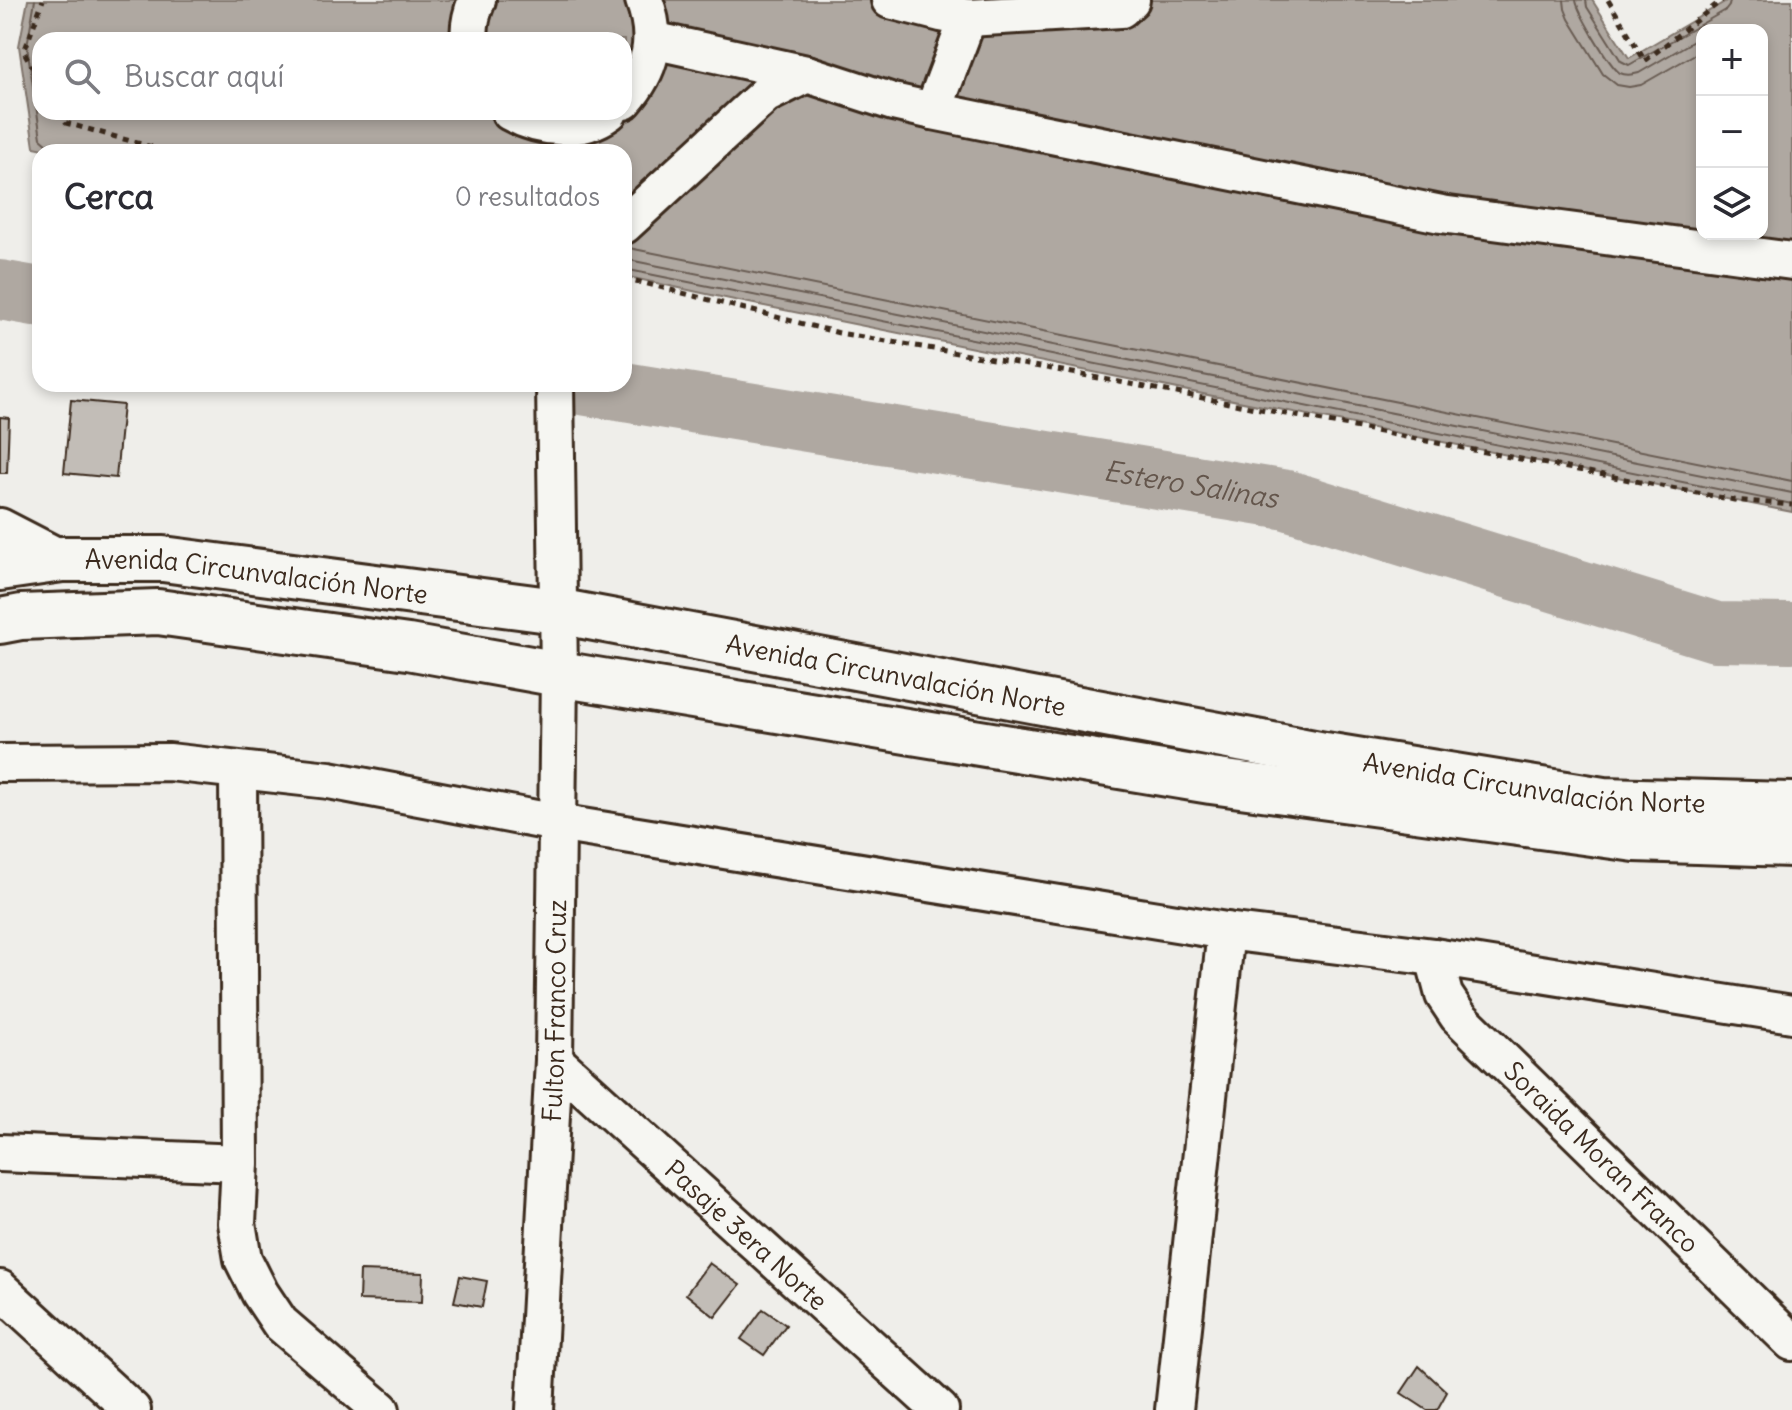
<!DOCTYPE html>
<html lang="es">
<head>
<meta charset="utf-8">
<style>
	body { margin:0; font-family:Delius,sans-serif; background:#f7f7f7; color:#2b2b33 }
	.controls { position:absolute; right:24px; top:24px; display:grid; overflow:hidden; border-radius:16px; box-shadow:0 4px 12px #0003 }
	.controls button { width:72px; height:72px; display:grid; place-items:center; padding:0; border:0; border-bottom:2px solid #e1e1e2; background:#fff; color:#2b2b33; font:40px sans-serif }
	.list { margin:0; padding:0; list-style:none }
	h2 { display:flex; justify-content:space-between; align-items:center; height:104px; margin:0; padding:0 32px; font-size:34px }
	h2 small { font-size:26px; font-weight:400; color:#7c7c81 }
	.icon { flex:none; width:44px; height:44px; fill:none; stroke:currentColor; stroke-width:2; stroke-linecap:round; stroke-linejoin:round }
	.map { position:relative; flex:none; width:1792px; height:1410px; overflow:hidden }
	.search { position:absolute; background:#fff; box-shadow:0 4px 12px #0003; left:32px; top:32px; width:600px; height:88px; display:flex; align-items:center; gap:20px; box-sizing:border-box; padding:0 28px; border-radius:24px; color:#7c7c81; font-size:30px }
	.panel { position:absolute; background:#fff; box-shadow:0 4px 12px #0003; left:32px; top:144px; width:600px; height:248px; border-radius:24px }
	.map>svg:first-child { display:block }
	.water { fill:#afa8a1; stroke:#81766d; stroke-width:2; fill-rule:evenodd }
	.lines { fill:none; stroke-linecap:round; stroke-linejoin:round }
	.shore { stroke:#695c52; stroke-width:2 }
	.river { stroke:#afa8a1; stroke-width:60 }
	.building { fill:#c2bdb7; stroke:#3b2a1e; stroke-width:2 }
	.street-casing { stroke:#3b2a1e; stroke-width:42 }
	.secondary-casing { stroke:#3b2a1e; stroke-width:50 }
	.path { stroke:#3b2a1e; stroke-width:5; stroke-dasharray:6 6; stroke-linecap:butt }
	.street { stroke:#f6f6f2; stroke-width:36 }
	.secondary { stroke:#f6f6f2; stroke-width:44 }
	.labels { text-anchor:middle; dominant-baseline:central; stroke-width:8; stroke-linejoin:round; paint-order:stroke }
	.street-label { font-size:26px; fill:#3b2a1e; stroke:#f6f6f2 }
	.water-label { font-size:28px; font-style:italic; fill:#64564c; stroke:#f6f6f2 }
</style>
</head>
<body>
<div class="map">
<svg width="1792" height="1410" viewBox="0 0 1792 1410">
	<rect width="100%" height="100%" fill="#efeeea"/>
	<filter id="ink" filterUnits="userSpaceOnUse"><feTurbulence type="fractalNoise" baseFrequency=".0125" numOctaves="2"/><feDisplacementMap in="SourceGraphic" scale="16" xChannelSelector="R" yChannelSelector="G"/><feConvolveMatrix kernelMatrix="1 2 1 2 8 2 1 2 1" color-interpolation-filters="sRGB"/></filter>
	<g filter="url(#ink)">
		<!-- water -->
		<path class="water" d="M28,0H1592L1629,58L1728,0H1792V512L739,301L624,276V152H59L34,147L19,46ZM1702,30H1762V234H1702ZM40,40H624V112H40Z"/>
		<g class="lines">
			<!-- shore -->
			<g class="shore">
				<path d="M35,0L27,46L41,138L49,145L50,152"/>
				<path d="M1564,0L1565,9L1569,19L1603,74L1617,85L1629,87L1641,85L1702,50"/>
				<path d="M1576,0C1577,11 1610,67 1620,73C1626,76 1632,75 1639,73L1702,36"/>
				<path d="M1586,0L1587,7L1621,61L1629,65L1726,10L1729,6L1730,0"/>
				<path d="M624,247L1792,481"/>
				<path d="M624,259L1792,493"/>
				<path d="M624,269L1792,504"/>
			</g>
			<!-- river -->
			<g class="river">
				<path d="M0,290L40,297"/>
				<path id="s1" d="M575,384L1287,500L1716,632L1792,633"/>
			</g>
		</g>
		<!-- building -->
		<g class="building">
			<path d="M71,400L123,405L116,478L64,473Z"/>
			<path d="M0,417L9,418L7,473H0Z"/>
			<path d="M709,1263L740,1285L715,1317L686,1294Z"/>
			<path d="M360,1271L423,1273L422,1302L359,1300Z"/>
			<path d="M460,1276L487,1281L482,1307L454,1302Z"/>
			<path d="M763,1309L786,1325L764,1355L741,1339Z"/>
			<path d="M1419,1366L1447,1392L1437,1410H1427L1401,1393Z"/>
		</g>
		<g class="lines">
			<!-- street casing -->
			<g class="street-casing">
				<g id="street">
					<path d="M890,0L941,13L968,18L1121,9L1131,0"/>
					<path d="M470,40C468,27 472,12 477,0"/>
					<path d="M652,40L807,74L893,102L933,111L968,18"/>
					<path d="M624,101C651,70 659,40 644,0"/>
					<path d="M933,111L1441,214L1792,261"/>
					<path d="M510,112C541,129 580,133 609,112"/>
					<path d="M624,225L765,95L807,74"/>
					<path d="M0,527L62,559"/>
					<path d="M0,763L169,762L329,780L557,823L1226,931L1434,957L1792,1014"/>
					<path d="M238,771L240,1163L237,1223L243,1259L260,1293L280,1323L381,1410"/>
					<path id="s2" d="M1434,957L1444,995L1458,1016L1792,1342"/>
					<path id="s3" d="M554,1060L940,1410"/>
					<path d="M0,1153L240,1163"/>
					<path d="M0,1289L132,1410"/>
					<path id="s4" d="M535,1410L554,1060L559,674L555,384"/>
					<path d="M1174,1410L1226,931"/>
				</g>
			</g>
			<!-- secondary casing -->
			<g class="secondary-casing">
				<g id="secondary">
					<path id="s5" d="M0,568L62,559H163L557,611L1325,755L1603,800L1792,805"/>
					<path d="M0,621L21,617L158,612L408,647L559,674L1211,781L1635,839L1792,844"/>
				</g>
			</g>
			<!-- path -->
			<g class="path">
				<path d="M1608,0L1645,61L1722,0"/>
				<path d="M40,79L24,52L43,0"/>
				<path d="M59,112L66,123L170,152"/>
				<path d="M624,278L839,333L1057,370L1734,500L1792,505"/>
			</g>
			<!-- street -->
			<use href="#street" class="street"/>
			<!-- secondary -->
			<use href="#secondary" class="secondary"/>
		</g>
	</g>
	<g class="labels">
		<!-- street labels -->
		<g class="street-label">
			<text stroke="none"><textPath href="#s5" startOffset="258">Avenida Circunvalación Norte</textPath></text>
			<text stroke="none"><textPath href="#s5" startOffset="906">Avenida Circunvalación Norte</textPath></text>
			<text stroke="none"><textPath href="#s5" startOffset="1554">Avenida Circunvalación Norte</textPath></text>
			<text stroke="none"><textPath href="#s4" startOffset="400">Fulton Franco Cruz</textPath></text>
			<text stroke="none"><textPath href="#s2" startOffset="266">Soraida Moran Franco</textPath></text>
			<text stroke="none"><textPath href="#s3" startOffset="260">Pasaje 3era Norte</textPath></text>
		</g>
		<!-- water labels -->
		<g class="water-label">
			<text stroke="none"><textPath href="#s1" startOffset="624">Estero Salinas</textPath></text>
		</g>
	</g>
</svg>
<div class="controls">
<button>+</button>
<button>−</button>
<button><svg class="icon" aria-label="layers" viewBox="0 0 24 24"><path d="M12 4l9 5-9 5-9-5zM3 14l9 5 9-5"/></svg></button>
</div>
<div class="search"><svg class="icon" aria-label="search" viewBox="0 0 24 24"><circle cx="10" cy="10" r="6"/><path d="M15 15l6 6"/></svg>Buscar aquí</div>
<section class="panel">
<h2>Cerca<small>0 resultados</small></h2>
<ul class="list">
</ul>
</section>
</div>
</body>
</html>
